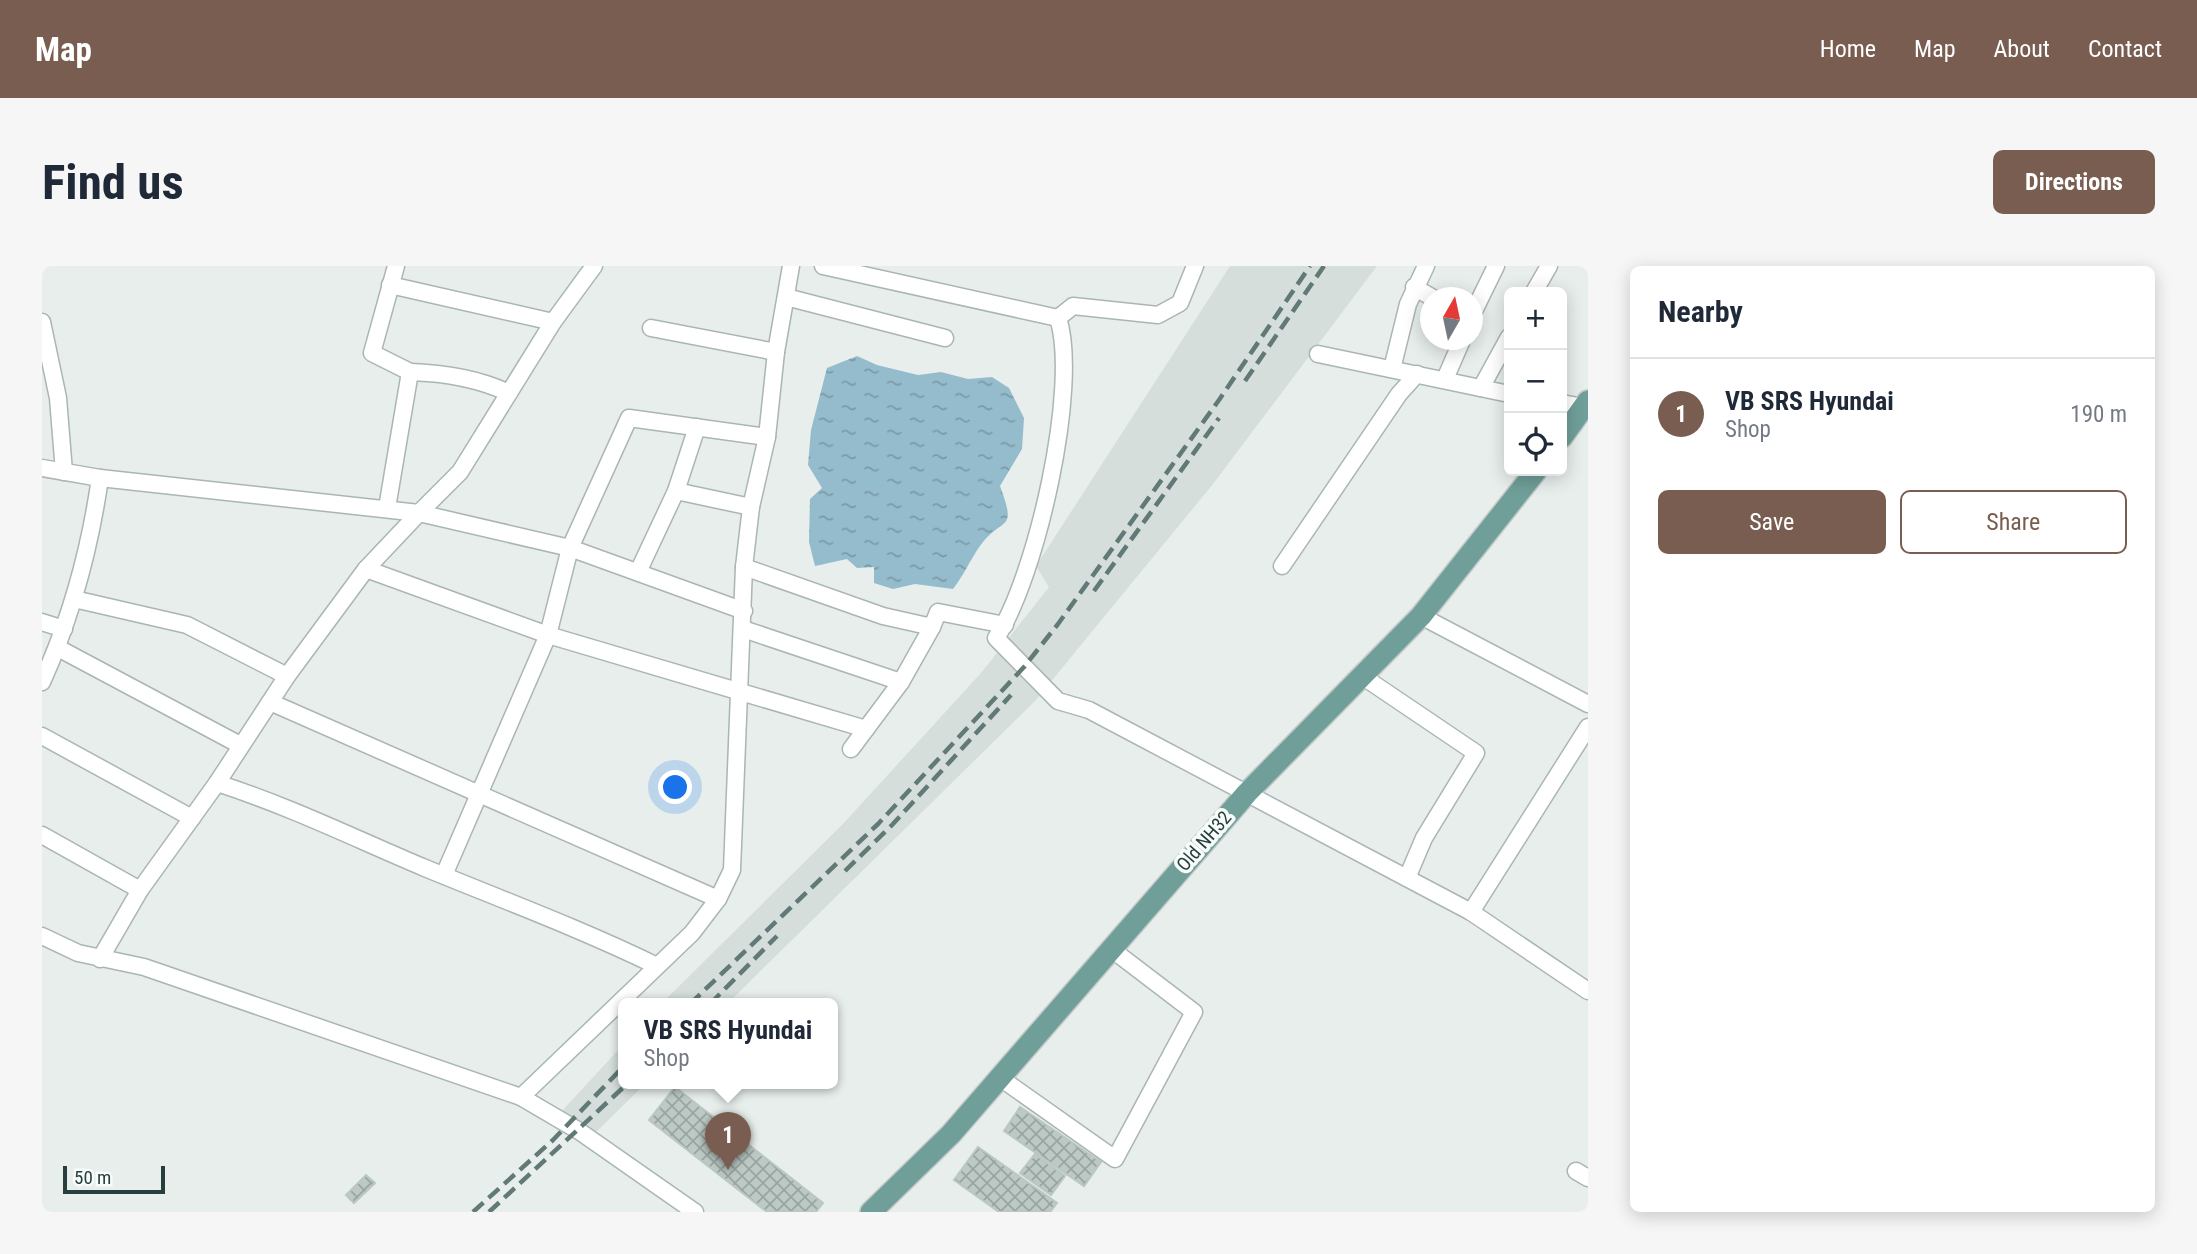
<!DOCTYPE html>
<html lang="en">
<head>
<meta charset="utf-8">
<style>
	body { margin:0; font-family:"Roboto Condensed",sans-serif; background:#f6f6f7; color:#1f2937 }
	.controls { position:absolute; right:21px; top:21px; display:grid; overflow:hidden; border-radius:10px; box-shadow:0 4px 18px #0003 }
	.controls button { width:63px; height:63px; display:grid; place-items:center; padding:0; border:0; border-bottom:2px solid #e0e1e3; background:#fff; color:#1f2937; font:35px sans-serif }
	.compass { position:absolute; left:1378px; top:21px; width:63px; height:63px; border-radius:50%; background:#fff; box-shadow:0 4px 18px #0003; rotate:9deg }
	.scale { position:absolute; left:21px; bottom:18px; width:102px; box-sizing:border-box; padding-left:7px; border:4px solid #273f3c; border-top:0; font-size:19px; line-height:24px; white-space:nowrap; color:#273f3c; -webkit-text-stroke:5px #f7fbf9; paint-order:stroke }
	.you { position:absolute; left:634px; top:522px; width:24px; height:24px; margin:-18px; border:5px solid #fff; border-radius:50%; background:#1a73e8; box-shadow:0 0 0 10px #1a73e833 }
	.badge { display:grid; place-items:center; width:46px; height:46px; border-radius:50%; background:#785d50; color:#fff; font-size:23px; font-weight:700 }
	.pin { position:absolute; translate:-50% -58px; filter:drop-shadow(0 2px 4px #0008) }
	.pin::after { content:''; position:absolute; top:37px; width:24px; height:21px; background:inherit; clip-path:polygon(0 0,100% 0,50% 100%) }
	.popup { position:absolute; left:576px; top:732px; width:220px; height:91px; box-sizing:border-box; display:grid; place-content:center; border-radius:10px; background:#fff; filter:drop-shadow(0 2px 5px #0005); font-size:23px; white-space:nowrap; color:#747a83 }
	.popup b { font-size:26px; color:#1f2937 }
	.popup::after { content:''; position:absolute; left:50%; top:100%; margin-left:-14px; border:14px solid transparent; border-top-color:#fff }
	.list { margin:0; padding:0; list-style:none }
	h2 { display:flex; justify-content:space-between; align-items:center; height:91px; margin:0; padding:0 28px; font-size:30px }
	h2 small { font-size:23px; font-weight:400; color:#747a83 }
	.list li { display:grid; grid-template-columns:46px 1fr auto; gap:21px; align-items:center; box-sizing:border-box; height:112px; padding:0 28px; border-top:2px solid #e0e1e3 }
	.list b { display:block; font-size:26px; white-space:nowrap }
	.list p { margin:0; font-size:23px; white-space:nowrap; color:#747a83 }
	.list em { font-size:23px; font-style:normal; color:#747a83 }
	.actions { display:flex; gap:14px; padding:21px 28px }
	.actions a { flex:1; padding:16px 0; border:2px solid #785d50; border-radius:10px; text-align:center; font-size:24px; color:#785d50 }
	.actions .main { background:#785d50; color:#fff }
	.icon { flex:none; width:38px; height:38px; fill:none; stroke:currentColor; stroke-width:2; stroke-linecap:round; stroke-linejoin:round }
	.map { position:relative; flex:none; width:1546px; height:946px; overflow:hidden; border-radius:10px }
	header { display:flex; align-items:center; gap:42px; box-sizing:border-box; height:98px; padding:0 35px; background:#785d50; color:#fff }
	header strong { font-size:33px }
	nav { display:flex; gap:38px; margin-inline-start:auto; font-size:24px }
	.intro { display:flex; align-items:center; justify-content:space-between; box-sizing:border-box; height:168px; padding:0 42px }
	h1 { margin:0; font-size:49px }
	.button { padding:18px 32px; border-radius:10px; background:#785d50; color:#fff; font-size:24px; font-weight:700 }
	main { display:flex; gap:42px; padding:0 42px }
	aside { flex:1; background:#fff; border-radius:10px; box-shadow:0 4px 18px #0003 }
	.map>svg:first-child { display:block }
	.built { fill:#d5dedb }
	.water { fill:url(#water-ripples) }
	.building { fill:url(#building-cross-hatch); stroke:#bac7c3; stroke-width:2 }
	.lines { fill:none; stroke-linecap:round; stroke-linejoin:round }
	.minor-casing { stroke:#aab6b4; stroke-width:19 }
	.major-casing { stroke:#c3c9c8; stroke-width:24 }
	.minor { stroke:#fff; stroke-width:16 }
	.major { stroke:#709f99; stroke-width:21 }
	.rail { stroke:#627a77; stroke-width:4.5; stroke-dasharray:14 7; stroke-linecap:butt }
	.labels { text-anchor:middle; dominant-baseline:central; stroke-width:7; stroke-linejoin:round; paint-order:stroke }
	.street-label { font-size:19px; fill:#273f3c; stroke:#f7fbf9 }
</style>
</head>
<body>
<header>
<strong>Map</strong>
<nav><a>Home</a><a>Map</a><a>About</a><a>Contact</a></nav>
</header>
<div class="intro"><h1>Find us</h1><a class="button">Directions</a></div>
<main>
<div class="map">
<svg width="1546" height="946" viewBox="0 0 1546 946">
	<defs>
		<pattern id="water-ripples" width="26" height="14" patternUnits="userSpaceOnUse" patternTransform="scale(1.75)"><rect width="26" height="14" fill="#95bccc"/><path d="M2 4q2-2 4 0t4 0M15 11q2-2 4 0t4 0" fill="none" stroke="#7a9aa7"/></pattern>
		<pattern id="building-cross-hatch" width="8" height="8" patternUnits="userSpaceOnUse" patternTransform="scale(1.75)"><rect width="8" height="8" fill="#bcc9c5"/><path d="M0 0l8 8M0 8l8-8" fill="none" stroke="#99a5a1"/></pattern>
	</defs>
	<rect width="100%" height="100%" fill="#e7eeec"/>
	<!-- built -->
	<g class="built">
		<path d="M1188,0H1335L1171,218L993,435L685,738H619L800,559L939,407L1007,321L994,300Z"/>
		<path d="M581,779V818H603L553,867L520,845Z"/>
	</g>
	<!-- water -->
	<path class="water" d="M815,90L835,99L876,109L899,106L926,113L950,111L967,122L982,152L980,183L958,220C976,268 960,249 938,280C928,294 922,309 911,323L873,318L851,323L832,317V301L815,302L805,293L773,300L767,276L768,233L780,222L766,199L769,164L785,102Z"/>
	<!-- building -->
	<g class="building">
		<path d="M633,821L781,937L774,946H725L607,854Z"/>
		<path d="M978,841L1059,896L1042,920L962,865Z"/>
		<path d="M936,881L1015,937L1008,946H957L912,914Z"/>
		<path d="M993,888L1023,910L1009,929L978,907Z"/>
		<path d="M324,909L333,917L312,937L304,929Z"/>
	</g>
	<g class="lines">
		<!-- minor casing -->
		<g class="minor-casing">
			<g id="minor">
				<path d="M781,0L1016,52C1038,120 994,312 954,372L1016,435L1047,444L1429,646L1546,725"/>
				<path d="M348,19L511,56"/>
				<path d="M1372,21L1391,32"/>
				<path d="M1492,26L1507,0"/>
				<path d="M744,31L903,72"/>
				<path d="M1430,49L1454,0"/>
				<path d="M1016,52L1031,40L1116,49L1138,37L1153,0"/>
				<path d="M0,56L16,132L22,206"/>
				<path d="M609,62L734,86"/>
				<path d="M1276,88L1467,128"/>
				<path d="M1350,103L1366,38L1384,0"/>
				<path d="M368,106C403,107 435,112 467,127"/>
				<path d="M1403,113L1420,74"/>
				<path d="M1439,122L1467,71"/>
				<path d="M1520,137L1541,141"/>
				<path d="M0,202L58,212L377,247L418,206L511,56L552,0"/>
				<path d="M634,225L655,161"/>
				<path d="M345,242L368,106L330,87L354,0"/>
				<path d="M1240,300L1357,128L1375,108"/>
				<path d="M702,301L841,350L890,361L896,346L963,359"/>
				<path d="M324,303L506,369L824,463"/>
				<path d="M596,306L634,225L709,241"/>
				<path d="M32,333L145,359L245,410"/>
				<path d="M1379,350L1546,438"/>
				<path d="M0,356L22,363"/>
				<path d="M701,363L859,416"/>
				<path d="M16,382L198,479"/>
				<path d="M1320,410L1434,487L1382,572L1365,612"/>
				<path d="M0,416C29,352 48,282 58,212"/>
				<path d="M228,436L676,633"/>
				<path d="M0,470L150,552"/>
				<path d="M809,483L859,416L890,361"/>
				<path d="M175,517C247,540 314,573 383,602C461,634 539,663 615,700"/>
				<path d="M0,569L98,624"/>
				<path d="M402,609L506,369L528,282L587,152L725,171"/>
				<path d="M1429,646L1546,461"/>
				<path d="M0,670L36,687L102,701L479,831L650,667L676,633L690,604L702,301L709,241L725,171L734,86L749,0"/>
				<path d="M58,693L98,624L175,517L245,410L324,303L377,247L528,282L702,345"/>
				<path d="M957,811L1073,893L1152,746L1068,682"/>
				<path d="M479,831L537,865L653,946"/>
				<path d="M1534,905L1546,912"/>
			</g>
		</g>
		<!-- major casing -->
		<g class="major-casing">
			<g id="major">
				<path d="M1520,171L1546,135"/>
				<path d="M829,946L909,868L1205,527L1379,350L1494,205"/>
			</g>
		</g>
		<!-- minor -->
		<use href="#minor" class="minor"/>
		<!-- major -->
		<use href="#major" class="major"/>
		<!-- rail -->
		<g class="rail">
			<path d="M1203,115L1282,0"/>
			<path d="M1052,325L1177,152"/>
			<path d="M803,605L850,559L969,429"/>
			<path d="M648,738L836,558L982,401L1016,358L1177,134L1268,0"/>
			<path d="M668,738L735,670"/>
			<path d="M431,946L511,874L581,801"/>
			<path d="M447,946L585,818"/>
		</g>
	</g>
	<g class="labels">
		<!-- street labels -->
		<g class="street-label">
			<text transform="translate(1162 575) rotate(-49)">Old NH32</text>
		</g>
	</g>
</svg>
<div class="controls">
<button>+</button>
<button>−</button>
<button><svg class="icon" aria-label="locate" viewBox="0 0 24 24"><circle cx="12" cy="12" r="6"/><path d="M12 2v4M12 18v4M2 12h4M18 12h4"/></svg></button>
</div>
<svg class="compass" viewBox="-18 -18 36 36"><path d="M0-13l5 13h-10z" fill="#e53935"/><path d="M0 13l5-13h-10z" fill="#747a83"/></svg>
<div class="scale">50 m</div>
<div class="you"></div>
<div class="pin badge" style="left:686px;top:904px">1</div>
<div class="popup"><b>VB SRS Hyundai</b>Shop</div>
</div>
<aside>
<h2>Nearby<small></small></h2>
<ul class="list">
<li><span class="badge">1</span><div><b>VB SRS Hyundai</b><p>Shop</p></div><em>190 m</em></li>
</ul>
<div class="actions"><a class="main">Save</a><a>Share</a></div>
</aside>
</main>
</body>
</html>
